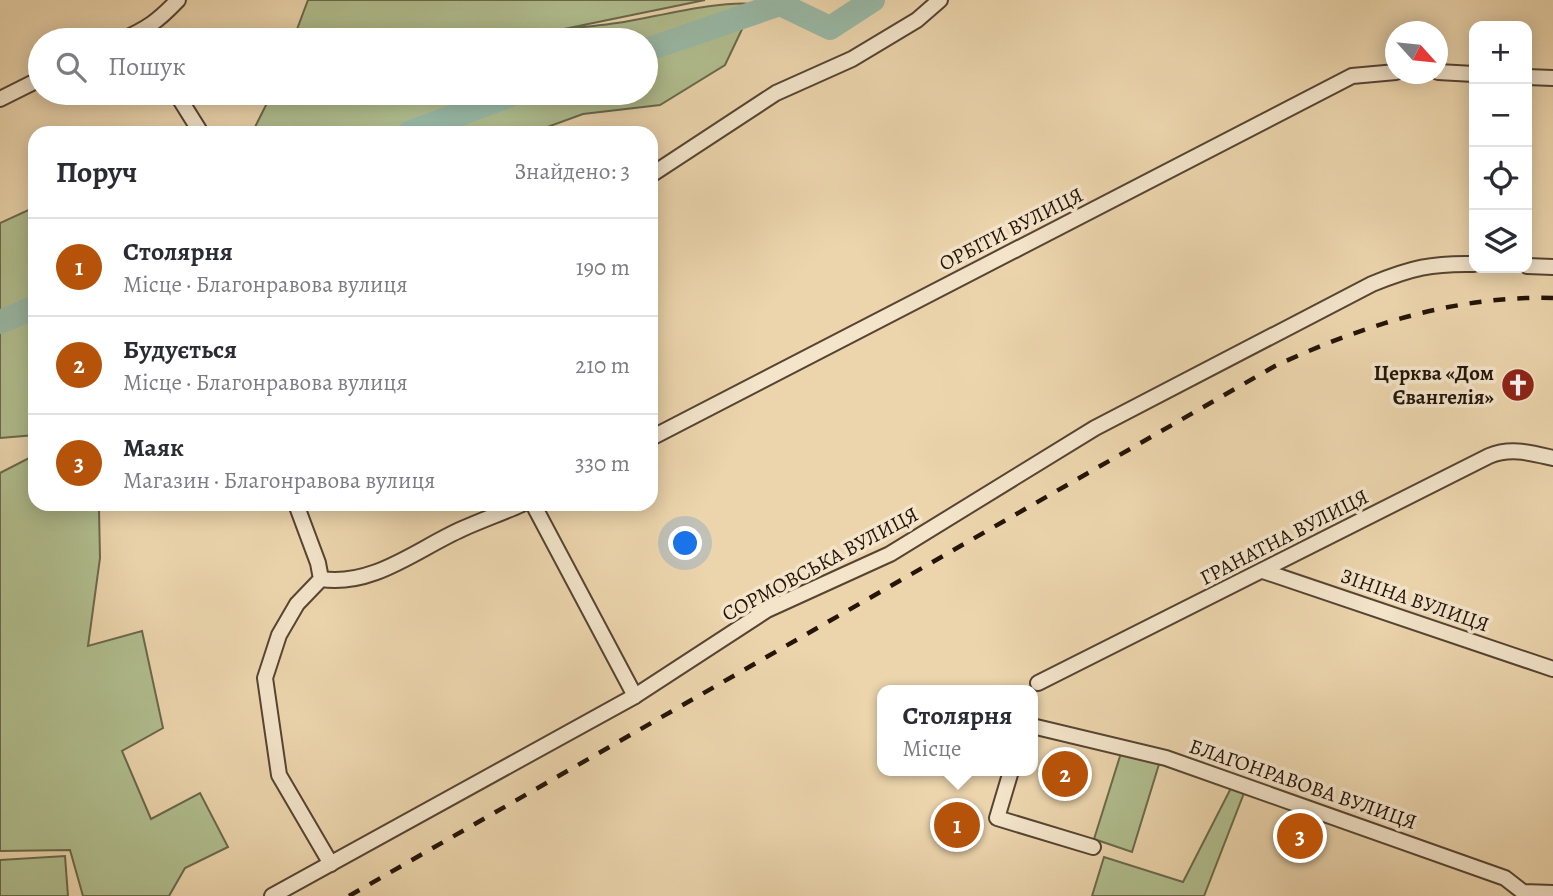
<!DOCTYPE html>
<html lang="uk">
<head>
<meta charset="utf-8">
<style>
	body { margin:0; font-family:Alegreya,serif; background:#f7f7f7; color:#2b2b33 }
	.controls { position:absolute; right:21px; top:21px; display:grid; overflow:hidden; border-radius:14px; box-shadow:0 4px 18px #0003 }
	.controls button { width:63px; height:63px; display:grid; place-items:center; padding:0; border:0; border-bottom:2px solid #e1e1e2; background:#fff; color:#2b2b33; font:35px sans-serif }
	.compass { position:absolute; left:1385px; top:21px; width:63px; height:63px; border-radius:50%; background:#fff; box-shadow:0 4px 18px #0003; rotate:117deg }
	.you { position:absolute; left:686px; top:544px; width:24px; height:24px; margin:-18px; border:5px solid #fff; border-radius:50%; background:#1a73e8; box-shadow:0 0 0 10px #1a73e833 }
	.badge { display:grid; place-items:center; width:46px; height:46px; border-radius:50%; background:#b45309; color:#fff; font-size:23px; font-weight:700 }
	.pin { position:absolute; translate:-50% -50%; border:4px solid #fff; box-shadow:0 2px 7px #0006 }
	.popup { position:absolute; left:877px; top:685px; width:161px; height:91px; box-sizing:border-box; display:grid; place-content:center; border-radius:14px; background:#fff; filter:drop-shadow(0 2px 5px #0005); font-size:23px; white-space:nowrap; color:#7c7c81 }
	.popup b { font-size:26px; color:#2b2b33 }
	.popup::after { content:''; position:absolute; left:50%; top:100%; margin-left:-14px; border:14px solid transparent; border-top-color:#fff }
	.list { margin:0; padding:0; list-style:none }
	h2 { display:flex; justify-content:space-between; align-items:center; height:91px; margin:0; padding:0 28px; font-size:30px }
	h2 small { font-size:23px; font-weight:400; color:#7c7c81 }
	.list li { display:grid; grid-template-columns:46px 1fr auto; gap:21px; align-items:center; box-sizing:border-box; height:98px; padding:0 28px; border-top:2px solid #e1e1e2 }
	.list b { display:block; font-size:26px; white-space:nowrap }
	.list p { margin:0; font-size:23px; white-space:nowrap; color:#7c7c81 }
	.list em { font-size:23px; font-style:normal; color:#7c7c81 }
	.icon { flex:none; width:38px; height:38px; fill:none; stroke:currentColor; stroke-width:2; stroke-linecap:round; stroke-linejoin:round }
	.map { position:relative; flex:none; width:1553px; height:896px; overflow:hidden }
	.search { position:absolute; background:#fff; box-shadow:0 4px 18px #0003; left:28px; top:28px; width:630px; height:77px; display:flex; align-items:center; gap:18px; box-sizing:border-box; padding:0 24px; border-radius:38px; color:#7c7c81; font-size:26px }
	.panel { position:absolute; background:#fff; box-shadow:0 4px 18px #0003; left:28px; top:126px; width:630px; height:385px; border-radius:21px }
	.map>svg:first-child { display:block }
	.green { fill:#b1be8f; stroke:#6a694c; stroke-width:2 }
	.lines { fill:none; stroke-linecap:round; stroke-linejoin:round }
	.river { stroke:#99b9a6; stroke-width:24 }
	.minor-casing { stroke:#564432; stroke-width:18 }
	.minor { stroke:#f3e4ca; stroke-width:14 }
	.rail { stroke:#241409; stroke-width:4.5; stroke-dasharray:12 12; stroke-linecap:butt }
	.labels { text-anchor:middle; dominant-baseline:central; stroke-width:7; stroke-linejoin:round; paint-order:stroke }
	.street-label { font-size:21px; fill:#241409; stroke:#f3e4ca }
	.poi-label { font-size:21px; font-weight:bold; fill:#241409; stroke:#f3e4ca; text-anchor:end }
</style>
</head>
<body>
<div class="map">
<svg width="1553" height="896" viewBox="0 0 1553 896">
	<rect width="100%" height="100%" fill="#ecd5ad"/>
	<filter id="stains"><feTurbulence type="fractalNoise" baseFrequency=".00286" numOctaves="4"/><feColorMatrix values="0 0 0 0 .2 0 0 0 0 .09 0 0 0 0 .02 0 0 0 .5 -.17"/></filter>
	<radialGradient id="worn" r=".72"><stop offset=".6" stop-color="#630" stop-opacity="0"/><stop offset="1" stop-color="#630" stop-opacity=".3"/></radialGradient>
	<!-- green -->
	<g class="green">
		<path d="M308,0H705L564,29C584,27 604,25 624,22C659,16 721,0 754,4L725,65L660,105L583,114L531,133H252L270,97L285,93H646V40H293Z"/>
		<path d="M35,207V435L0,438V223Z"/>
		<path d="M29,458L35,459V504H95L99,509L100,558L88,646L142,631L163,728L122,751L151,819L200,793L228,847L185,868L169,896H83L70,850L0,851V473Z"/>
		<path d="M1121,753L1160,761L1132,852L1094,839Z"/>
		<path d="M1231,788L1244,793L1204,896H1092L1104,857L1183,882Z"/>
		<path d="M65,856L68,896H0V860Z"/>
	</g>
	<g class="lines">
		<!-- river -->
		<g class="river">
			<path d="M646,50L780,4L830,28L873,0"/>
			<path d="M409,133L516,93"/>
			<path d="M0,322L35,307"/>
		</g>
		<!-- minor casing -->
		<g class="minor-casing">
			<g id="minor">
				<path d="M121,40C147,29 158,21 178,0"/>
				<path d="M1438,72L1474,74"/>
				<path d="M1527,77L1553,78"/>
				<path d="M176,93L201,133"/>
				<path d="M0,99L40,79"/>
				<path d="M651,175L776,93L852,59L917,20L940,0"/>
				<path d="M1527,266L1553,267"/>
				<path d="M651,438L1352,76L1396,72"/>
				<path d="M296,504L318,563L321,579L297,604L279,635L265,678L279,775L331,864"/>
				<path d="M533,504L635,696"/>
				<path d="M1263,571L1553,669"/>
				<path d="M321,579C373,587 417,549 462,529C482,520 502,513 522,504"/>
				<path d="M1038,683L1489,456C1511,447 1531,453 1553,458"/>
				<path d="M1032,726L1166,758L1505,878L1523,892L1553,893"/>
				<path d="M1011,771L997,818L1093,847"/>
				<path d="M272,896L635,696L767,610L890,554L1095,428L1372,284C1411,268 1432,263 1474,264"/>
			</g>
		</g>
		<!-- minor -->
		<use href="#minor" class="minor"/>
		<!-- rail -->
		<path class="rail" d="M349,896L1275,366C1361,326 1457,295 1553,298"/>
	</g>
	<!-- icons -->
	<defs>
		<g id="church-disc" transform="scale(1.75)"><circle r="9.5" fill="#8f2418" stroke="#f3e4ca"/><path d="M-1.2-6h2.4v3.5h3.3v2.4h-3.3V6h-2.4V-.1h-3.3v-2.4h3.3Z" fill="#fff"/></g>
	</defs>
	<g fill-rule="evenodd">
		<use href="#church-disc" x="1518" y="385"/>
	</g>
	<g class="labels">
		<!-- street labels -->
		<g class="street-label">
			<text transform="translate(1011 229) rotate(-27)">ОРБІТИ ВУЛИЦЯ</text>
			<text transform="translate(1284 537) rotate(-27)">ГРАНАТНА ВУЛИЦЯ</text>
			<text transform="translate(820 564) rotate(-28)">СОРМОВСЬКА ВУЛИЦЯ</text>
			<text transform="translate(1415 600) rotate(19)">ЗІНІНА ВУЛИЦЯ</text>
			<text transform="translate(1303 784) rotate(19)">БЛАГОНРАВОВА ВУЛИЦЯ</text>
		</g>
		<!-- poi labels -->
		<g class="poi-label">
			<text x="1494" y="373">Церква «Дом<tspan x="1494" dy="24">Євангелія»</tspan></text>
		</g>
	</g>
	<rect width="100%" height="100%" filter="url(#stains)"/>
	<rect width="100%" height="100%" fill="url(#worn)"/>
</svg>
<div class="controls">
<button>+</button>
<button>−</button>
<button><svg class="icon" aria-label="locate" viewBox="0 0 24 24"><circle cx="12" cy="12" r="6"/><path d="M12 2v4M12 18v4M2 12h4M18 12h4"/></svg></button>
<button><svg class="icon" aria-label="layers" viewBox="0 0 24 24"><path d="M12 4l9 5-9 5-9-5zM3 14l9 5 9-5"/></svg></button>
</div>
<svg class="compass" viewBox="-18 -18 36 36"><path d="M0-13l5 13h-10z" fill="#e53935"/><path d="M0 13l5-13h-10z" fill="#7c7c81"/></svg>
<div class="you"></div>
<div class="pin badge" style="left:957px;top:825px">1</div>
<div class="popup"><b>Столярня</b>Місце</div>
<div class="pin badge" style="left:1065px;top:774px">2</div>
<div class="pin badge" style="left:1300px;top:836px">3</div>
<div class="search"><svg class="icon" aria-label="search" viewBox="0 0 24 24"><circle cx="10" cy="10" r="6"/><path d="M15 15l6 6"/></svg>Пошук</div>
<section class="panel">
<h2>Поруч<small>Знайдено: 3</small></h2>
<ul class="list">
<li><span class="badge">1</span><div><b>Столярня</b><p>Місце · Благонравова вулиця</p></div><em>190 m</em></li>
<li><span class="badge">2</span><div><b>Будується</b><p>Місце · Благонравова вулиця</p></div><em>210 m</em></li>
<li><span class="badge">3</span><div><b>Маяк</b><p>Магазин · Благонравова вулиця</p></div><em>330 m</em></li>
</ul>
</section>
</div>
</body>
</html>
